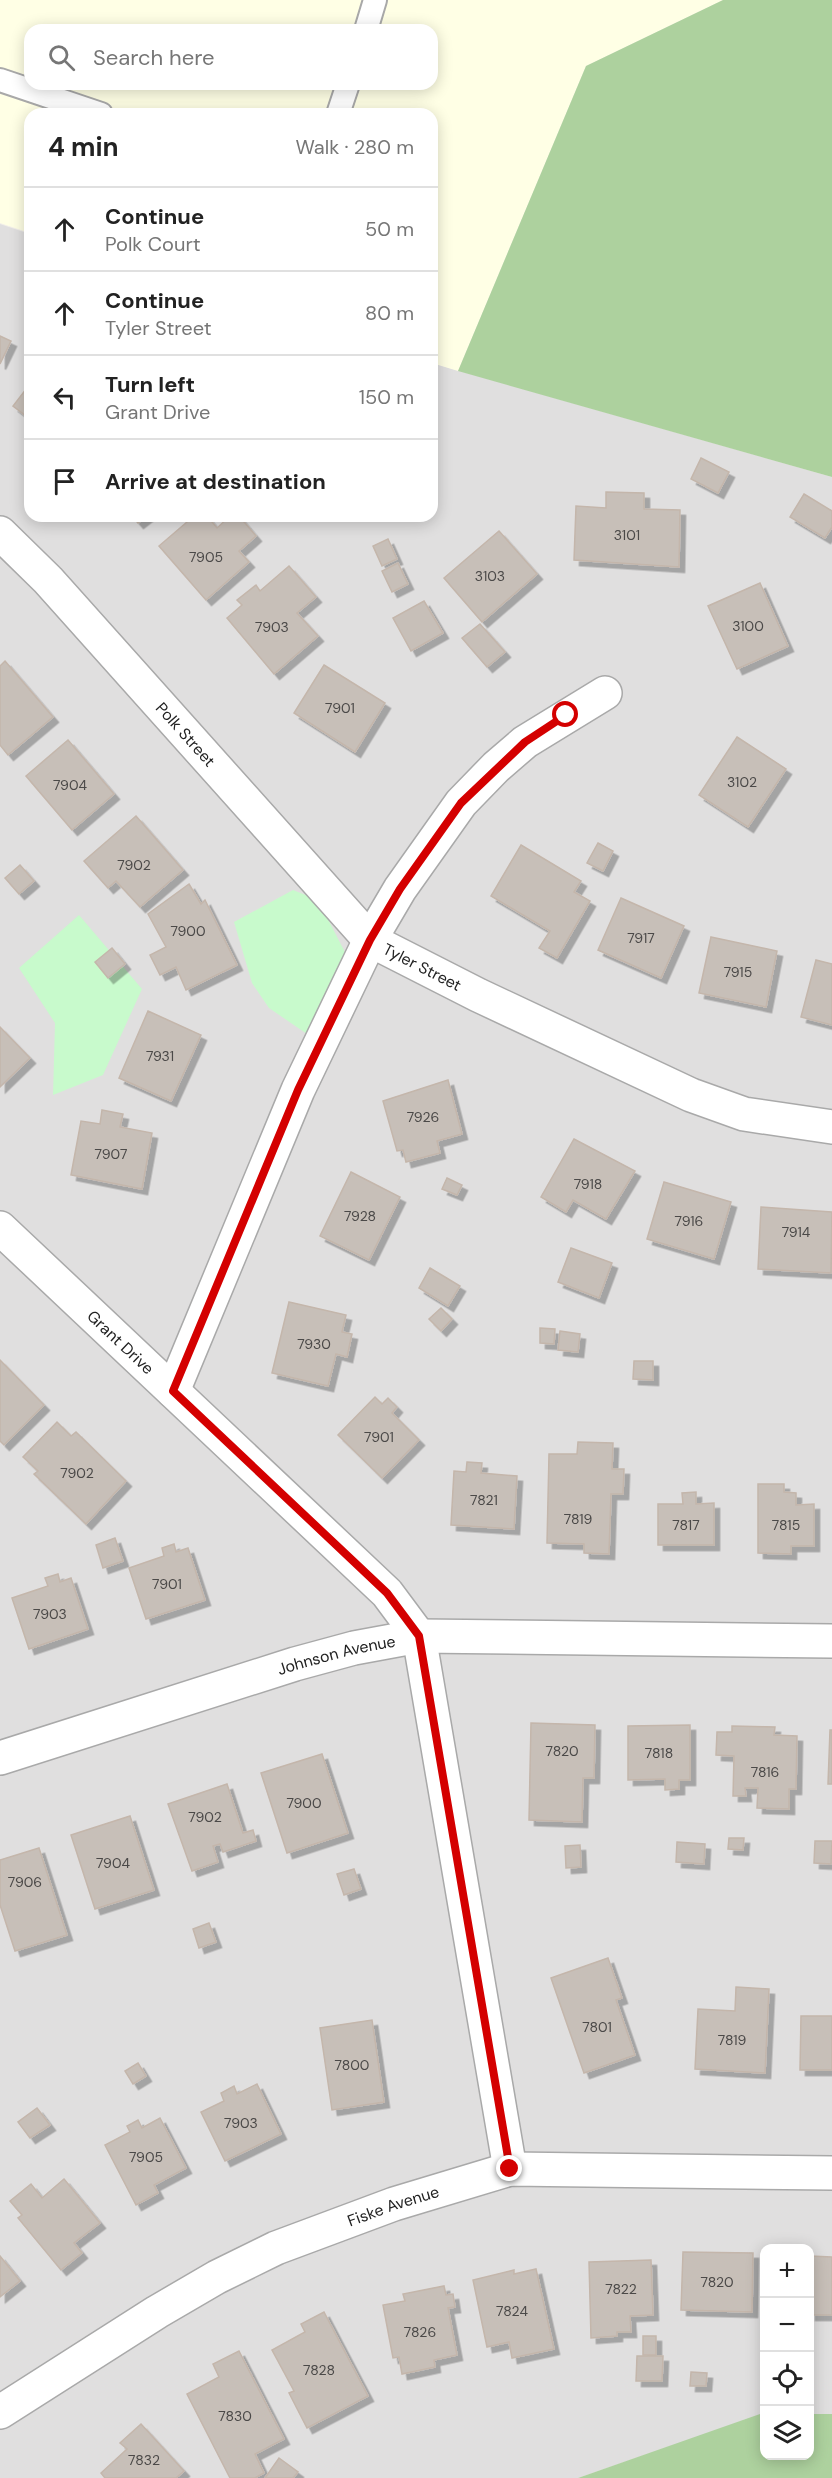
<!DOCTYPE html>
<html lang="en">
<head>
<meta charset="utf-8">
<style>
	body { margin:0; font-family:"DM Sans",sans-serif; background:#f6f6f6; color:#222 }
	.controls { position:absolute; right:18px; bottom:18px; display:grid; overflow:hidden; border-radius:12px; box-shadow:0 3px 15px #0003 }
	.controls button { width:54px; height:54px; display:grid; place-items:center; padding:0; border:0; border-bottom:2px solid #e0e0e0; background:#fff; color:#222; font:30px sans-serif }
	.stop { position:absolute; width:18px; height:18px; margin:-14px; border:4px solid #d40000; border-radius:50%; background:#fff }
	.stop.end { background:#d40000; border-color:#fff; box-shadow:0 2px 6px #0008 }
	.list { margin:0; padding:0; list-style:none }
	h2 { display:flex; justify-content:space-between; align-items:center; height:78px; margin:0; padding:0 24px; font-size:26px }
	h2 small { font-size:20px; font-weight:400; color:#767676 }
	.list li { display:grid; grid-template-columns:39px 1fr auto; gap:18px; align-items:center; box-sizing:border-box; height:84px; padding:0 24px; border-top:2px solid #e0e0e0 }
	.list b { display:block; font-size:22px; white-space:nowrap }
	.list p { margin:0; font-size:20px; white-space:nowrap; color:#767676 }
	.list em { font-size:20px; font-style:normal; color:#767676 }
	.icon { flex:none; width:33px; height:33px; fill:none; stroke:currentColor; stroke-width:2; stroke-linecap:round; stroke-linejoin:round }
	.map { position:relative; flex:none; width:832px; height:2478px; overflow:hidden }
	.search { position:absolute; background:#fff; box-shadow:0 3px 15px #0003; left:24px; top:24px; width:414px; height:66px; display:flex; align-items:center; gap:15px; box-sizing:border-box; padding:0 21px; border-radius:18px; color:#767676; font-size:22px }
	.panel { position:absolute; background:#fff; box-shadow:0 3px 15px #0003; left:24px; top:108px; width:414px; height:414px; border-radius:18px }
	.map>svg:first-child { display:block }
	.residential { fill:#e0dfdf }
	.education { fill:#ffffe5; fill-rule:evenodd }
	.forest { fill:#add19e }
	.park { fill:#c8facc }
	.building { fill:#c7bfb8; stroke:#c4b6ab; stroke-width:1.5; filter:url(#shadow) }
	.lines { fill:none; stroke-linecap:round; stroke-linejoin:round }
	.service-casing { stroke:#a9a9a9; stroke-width:26 }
	.minor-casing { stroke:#a9a9a9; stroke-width:36 }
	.service { stroke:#fff; stroke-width:22 }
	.minor { stroke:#fff; stroke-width:33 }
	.route { stroke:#d40000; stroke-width:8 }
	.labels { text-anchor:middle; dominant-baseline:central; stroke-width:4.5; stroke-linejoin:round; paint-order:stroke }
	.number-label { font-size:14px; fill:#4b4948 }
	.street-label { font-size:16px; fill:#222; stroke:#fff }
</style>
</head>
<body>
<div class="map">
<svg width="832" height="2478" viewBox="0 0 832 2478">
	<defs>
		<filter id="shadow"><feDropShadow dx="5.5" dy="5.5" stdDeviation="0" flood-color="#0004"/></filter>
	</defs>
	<rect width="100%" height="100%" fill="#f2efe9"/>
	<!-- residential -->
	<path class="residential" d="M0,224L30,234V516H432V363L832,477V2414H810V2248H764V2414L578,2478H0Z"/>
	<!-- education -->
	<path class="education" d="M0,0H723L586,66L458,371L432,363V114H30V233L0,223ZM30,30H432V84H30Z"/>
	<!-- forest -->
	<g class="forest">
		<path d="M723,0H832V477L458,371L586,66Z"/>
		<path d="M760,2414H764V2456H810V2414H832V2478H578Z"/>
	</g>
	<!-- park -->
	<g class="park">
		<path d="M293,890L318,900L348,958L307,1034L269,1008L252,983L234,922Z"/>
		<path d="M79,915L142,989L103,1075L53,1095L55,1023L19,968Z"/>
	</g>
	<!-- building -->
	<g class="building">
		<path d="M0,336L11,341L0,364Z"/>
		<path d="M30,384V419L13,406Z"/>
		<path d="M701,458L729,472L718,493L691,479Z"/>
		<path d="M606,492L644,493V509L680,510L679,567L574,560L576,506L606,508Z"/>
		<path d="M804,494L832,511V527L825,538L790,517Z"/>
		<path d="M132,516H147L138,523Z"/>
		<path d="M194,516H207L217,528L230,516H239L256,536L239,551L249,562L206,600L159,546Z"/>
		<path d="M499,531L537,574L482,622L444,578Z"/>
		<path d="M388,539L397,559L382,566L373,546Z"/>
		<path d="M398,563L408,584L392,592L382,571Z"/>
		<path d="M289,566L316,597L297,613L318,636L274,674L227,618L242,605L237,600L256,585L260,591Z"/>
		<path d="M760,583L788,646L737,669L708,606Z"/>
		<path d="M424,601L443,633L411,651L393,618Z"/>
		<path d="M480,624L505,652L487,667L462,638Z"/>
		<path d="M5,661L53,717L8,755L0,745V666Z"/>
		<path d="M324,665L385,703L355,752L294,713Z"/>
		<path d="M737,737L786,769L748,827L699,795Z"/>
		<path d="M68,740L114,794L72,830L26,776Z"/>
		<path d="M136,816L183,870L140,907L116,881L108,888L84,861Z"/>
		<path d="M598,843L613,851L603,871L587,863Z"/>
		<path d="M521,845L581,881L574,892L590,901L557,958L539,948L550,931L491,896Z"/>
		<path d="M20,865L34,881L19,894L5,878Z"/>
		<path d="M189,884L201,904L205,900L237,965L186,990L176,967L160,975L150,955L166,947L148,914Z"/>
		<path d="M621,898L684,926L661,978L598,950Z"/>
		<path d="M711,937L777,951L766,1007L699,993Z"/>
		<path d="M112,948L125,964L108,978L95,962Z"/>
		<path d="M816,960L832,964V1025L801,1017Z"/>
		<path d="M148,1011L201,1035L171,1101L119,1078Z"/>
		<path d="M0,1027L30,1058L0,1087Z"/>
		<path d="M448,1080L462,1134L437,1141L440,1153L406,1162L403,1150L397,1151L383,1101Z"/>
		<path d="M102,1110L123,1114L120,1127L152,1133L142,1189L71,1175L81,1121L100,1124Z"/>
		<path d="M574,1139L635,1171L606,1219L573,1200L566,1212L541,1197Z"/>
		<path d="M351,1172L400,1197L369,1260L320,1236Z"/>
		<path d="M447,1178L462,1185L457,1195L442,1189Z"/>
		<path d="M664,1182L731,1202L714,1259L647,1239Z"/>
		<path d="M761,1207L832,1212L831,1273L758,1269Z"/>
		<path d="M571,1248L612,1263L599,1298L558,1282Z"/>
		<path d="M430,1268L460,1286L448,1306L419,1288Z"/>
		<path d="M289,1302L346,1315L342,1332L352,1334L347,1357L336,1354L328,1386L272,1373Z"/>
		<path d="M441,1308L452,1319L441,1331L429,1319Z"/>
		<path d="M540,1328L555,1329L554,1344L540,1343Z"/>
		<path d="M560,1331L580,1334L578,1352L558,1350Z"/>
		<path d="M0,1360L44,1405L4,1445L0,1441Z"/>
		<path d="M634,1361H653V1380L633,1379Z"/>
		<path d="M375,1397L382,1404L388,1398L397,1407L392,1413L419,1440L382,1478L338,1435Z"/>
		<path d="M57,1422L71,1436L76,1432L126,1481L86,1524L34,1474L38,1471L23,1457Z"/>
		<path d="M578,1442L613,1443L612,1469H624L623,1494H611L609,1554L584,1553V1544L547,1543L549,1454H577Z"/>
		<path d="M467,1462L482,1463L481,1473L517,1476L514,1529L451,1525L454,1471L466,1472Z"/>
		<path d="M758,1484H784V1492L796,1493V1505L814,1504V1546H791V1554L758,1553Z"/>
		<path d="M696,1492V1504L714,1503V1545H658V1504H683L682,1493Z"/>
		<path d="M115,1538L123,1561L103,1568L96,1545Z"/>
		<path d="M174,1544L176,1552L188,1548L205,1600L146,1619L129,1568L164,1556L162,1548Z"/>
		<path d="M58,1574L60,1582L71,1578L88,1629L29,1649L12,1598L48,1586L45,1578Z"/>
		<path d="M531,1723L595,1725L594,1778H583L582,1822L529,1820Z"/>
		<path d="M690,1725V1780H679V1789L665,1790V1779L628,1780V1726Z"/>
		<path d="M732,1726L775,1727L774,1735L797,1736L796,1789H789V1809L757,1808L758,1788H745L746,1796H733L734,1756L716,1755L717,1732H732Z"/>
		<path d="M830,1730H832V1784H828Z"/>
		<path d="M322,1754L348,1833L287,1853L261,1773Z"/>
		<path d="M227,1784L243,1833L253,1830L256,1841L223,1852L220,1844L213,1846L218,1862L192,1871L168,1804Z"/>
		<path d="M130,1816L154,1890L95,1909L71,1835Z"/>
		<path d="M729,1838H744L743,1850L728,1849Z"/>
		<path d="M815,1841H832L831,1864L814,1863Z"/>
		<path d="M677,1842L705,1844L704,1864L676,1862Z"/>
		<path d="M580,1845L581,1867L566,1868L565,1846Z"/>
		<path d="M39,1848L67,1935L15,1951L0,1905V1860Z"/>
		<path d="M354,1869L361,1889L344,1895L337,1874Z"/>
		<path d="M209,1923L216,1942L199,1948L193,1929Z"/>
		<path d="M608,1958L622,1998L616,2000L635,2055L584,2073L551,1978Z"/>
		<path d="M736,1987L769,1989L765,2073L695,2069L698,2009L735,2011Z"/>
		<path d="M801,2016H832V2070H800Z"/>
		<path d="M372,2020L384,2102L332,2110L320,2028Z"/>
		<path d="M138,2063L146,2076L133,2084L125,2071Z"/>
		<path d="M257,2084L281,2134L225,2161L201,2112L224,2101L221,2093L234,2086L237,2094Z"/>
		<path d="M37,2108L50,2125L30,2138L18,2122Z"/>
		<path d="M160,2118L186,2168L154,2185L158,2193L136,2205L105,2145L130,2132L127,2126L138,2120L142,2128Z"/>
		<path d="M64,2179L100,2223L74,2243L82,2253L61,2270L18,2218L22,2215L10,2201L31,2184L42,2198Z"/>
		<path d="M683,2252L753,2253L752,2312L681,2310Z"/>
		<path d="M0,2256L20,2281L0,2297Z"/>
		<path d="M810,2256L832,2257V2315H810Z"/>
		<path d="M651,2260L653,2315L630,2316L631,2332H617V2336L591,2338L589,2262Z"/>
		<path d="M536,2269L554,2349L512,2358L509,2342L487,2347L473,2280L514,2270V2274Z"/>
		<path d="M444,2286L446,2295L453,2294L455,2307L448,2308L457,2355L434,2360L435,2367L402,2374L399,2357L393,2358L383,2305L405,2301L403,2294Z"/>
		<path d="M324,2312L368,2396L307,2428L289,2393L294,2391L272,2350L305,2332L301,2324Z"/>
		<rect x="643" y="2336" width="13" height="19"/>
		<path d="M239,2351L284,2439L255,2454L264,2473L255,2478H230L187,2394L219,2377L213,2364Z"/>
		<path d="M637,2356H663L662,2381H636Z"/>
		<path d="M691,2372L707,2373L706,2386H690Z"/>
		<path d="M141,2424L184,2471L176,2478H105L101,2473L127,2449L120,2443Z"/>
		<path d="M279,2458L298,2472L293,2478H265Z"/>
	</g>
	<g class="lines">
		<!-- service casing -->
		<g class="service-casing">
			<g id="service">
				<path d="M366,30L375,0"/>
				<path d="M0,80L101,114"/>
				<path d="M338,114L348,84"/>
			</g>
		</g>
		<!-- minor casing -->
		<g class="minor-casing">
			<g id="minor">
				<path id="s1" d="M0,533L48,580L370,940L478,995L691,1095L744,1114L832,1127"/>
				<path id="s2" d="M0,1228L387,1593L419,1636L510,2169"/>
				<path d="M173,1391L298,1090L370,940L400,889L461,803L496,767L525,742L605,693"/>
				<path id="s3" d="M0,1758L295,1664L354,1648L419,1636L832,1641"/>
				<path id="s4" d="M0,2412L157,2312L217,2277L276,2248L394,2204L510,2169L832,2173"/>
			</g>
		</g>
		<!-- service -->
		<use href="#service" class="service"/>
		<!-- minor -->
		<use href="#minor" class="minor"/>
	</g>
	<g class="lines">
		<!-- route -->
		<path class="route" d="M510,2169L419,1636L387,1593L173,1391L298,1090L370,940L400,889L461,803L525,742L566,715"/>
	</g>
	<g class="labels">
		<!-- number labels -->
		<g class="number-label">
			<text x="627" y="535">3101</text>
			<text x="206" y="557">7905</text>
			<text x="490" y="576">3103</text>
			<text x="748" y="626">3100</text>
			<text x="272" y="627">7903</text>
			<text x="340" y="708">7901</text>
			<text x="742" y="782">3102</text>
			<text x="70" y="785">7904</text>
			<text x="134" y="865">7902</text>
			<text x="188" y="931">7900</text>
			<text x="641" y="938">7917</text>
			<text x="738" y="972">7915</text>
			<text x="160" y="1056">7931</text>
			<text x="423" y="1117">7926</text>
			<text x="111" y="1154">7907</text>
			<text x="588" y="1184">7918</text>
			<text x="360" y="1216">7928</text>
			<text x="689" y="1221">7916</text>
			<text x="796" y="1232">7914</text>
			<text x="314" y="1344">7930</text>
			<text x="379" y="1437">7901</text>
			<text x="77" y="1473">7902</text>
			<text x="484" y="1500">7821</text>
			<text x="578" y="1519">7819</text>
			<text x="686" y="1525">7817</text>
			<text x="786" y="1525">7815</text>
			<text x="167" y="1584">7901</text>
			<text x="50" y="1614">7903</text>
			<text x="562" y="1751">7820</text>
			<text x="659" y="1753">7818</text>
			<text x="765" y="1772">7816</text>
			<text x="304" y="1803">7900</text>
			<text x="205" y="1817">7902</text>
			<text x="113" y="1863">7904</text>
			<text x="25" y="1882">7906</text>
			<text x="597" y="2027">7801</text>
			<text x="732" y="2040">7819</text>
			<text x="352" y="2065">7800</text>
			<text x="241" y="2123">7903</text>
			<text x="146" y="2157">7905</text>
			<text x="717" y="2282">7820</text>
			<text x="621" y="2289">7822</text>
			<text x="512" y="2311">7824</text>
			<text x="420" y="2332">7826</text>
			<text x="319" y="2370">7828</text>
			<text x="235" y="2416">7830</text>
			<text x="144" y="2460">7832</text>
		</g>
		<!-- street labels -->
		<g class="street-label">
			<text stroke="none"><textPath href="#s1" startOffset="274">Polk Street</textPath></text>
			<text stroke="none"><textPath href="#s1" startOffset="609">Tyler Street</textPath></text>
			<text stroke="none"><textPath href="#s2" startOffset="166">Grant Drive</textPath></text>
			<text stroke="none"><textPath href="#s3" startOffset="352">Johnson Avenue</textPath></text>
			<text stroke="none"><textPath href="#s4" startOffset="446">Fiske Avenue</textPath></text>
		</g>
	</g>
</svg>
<div class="controls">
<button>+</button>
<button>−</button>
<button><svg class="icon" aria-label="locate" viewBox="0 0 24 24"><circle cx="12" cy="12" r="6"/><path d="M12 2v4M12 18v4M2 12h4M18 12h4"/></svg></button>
<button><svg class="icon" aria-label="layers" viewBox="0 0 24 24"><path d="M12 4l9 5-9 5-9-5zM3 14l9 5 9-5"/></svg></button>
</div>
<div class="stop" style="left:566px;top:715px"></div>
<div class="stop end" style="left:510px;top:2169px"></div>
<div class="search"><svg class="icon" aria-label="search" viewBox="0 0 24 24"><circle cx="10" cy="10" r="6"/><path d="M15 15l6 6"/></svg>Search here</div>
<section class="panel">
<h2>4 min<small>Walk · 280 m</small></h2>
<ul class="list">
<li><svg class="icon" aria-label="ahead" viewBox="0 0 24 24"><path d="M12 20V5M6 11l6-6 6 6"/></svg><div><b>Continue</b><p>Polk Court</p></div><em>50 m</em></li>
<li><svg class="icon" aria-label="ahead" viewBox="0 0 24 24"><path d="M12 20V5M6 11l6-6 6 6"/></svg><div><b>Continue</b><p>Tyler Street</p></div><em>80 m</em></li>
<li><svg class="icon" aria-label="left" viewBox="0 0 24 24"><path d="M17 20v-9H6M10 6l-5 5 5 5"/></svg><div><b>Turn left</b><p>Grant Drive</p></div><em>150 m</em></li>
<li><svg class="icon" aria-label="arrive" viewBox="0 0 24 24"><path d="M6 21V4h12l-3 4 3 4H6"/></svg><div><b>Arrive at destination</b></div></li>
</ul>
</section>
</div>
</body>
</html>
